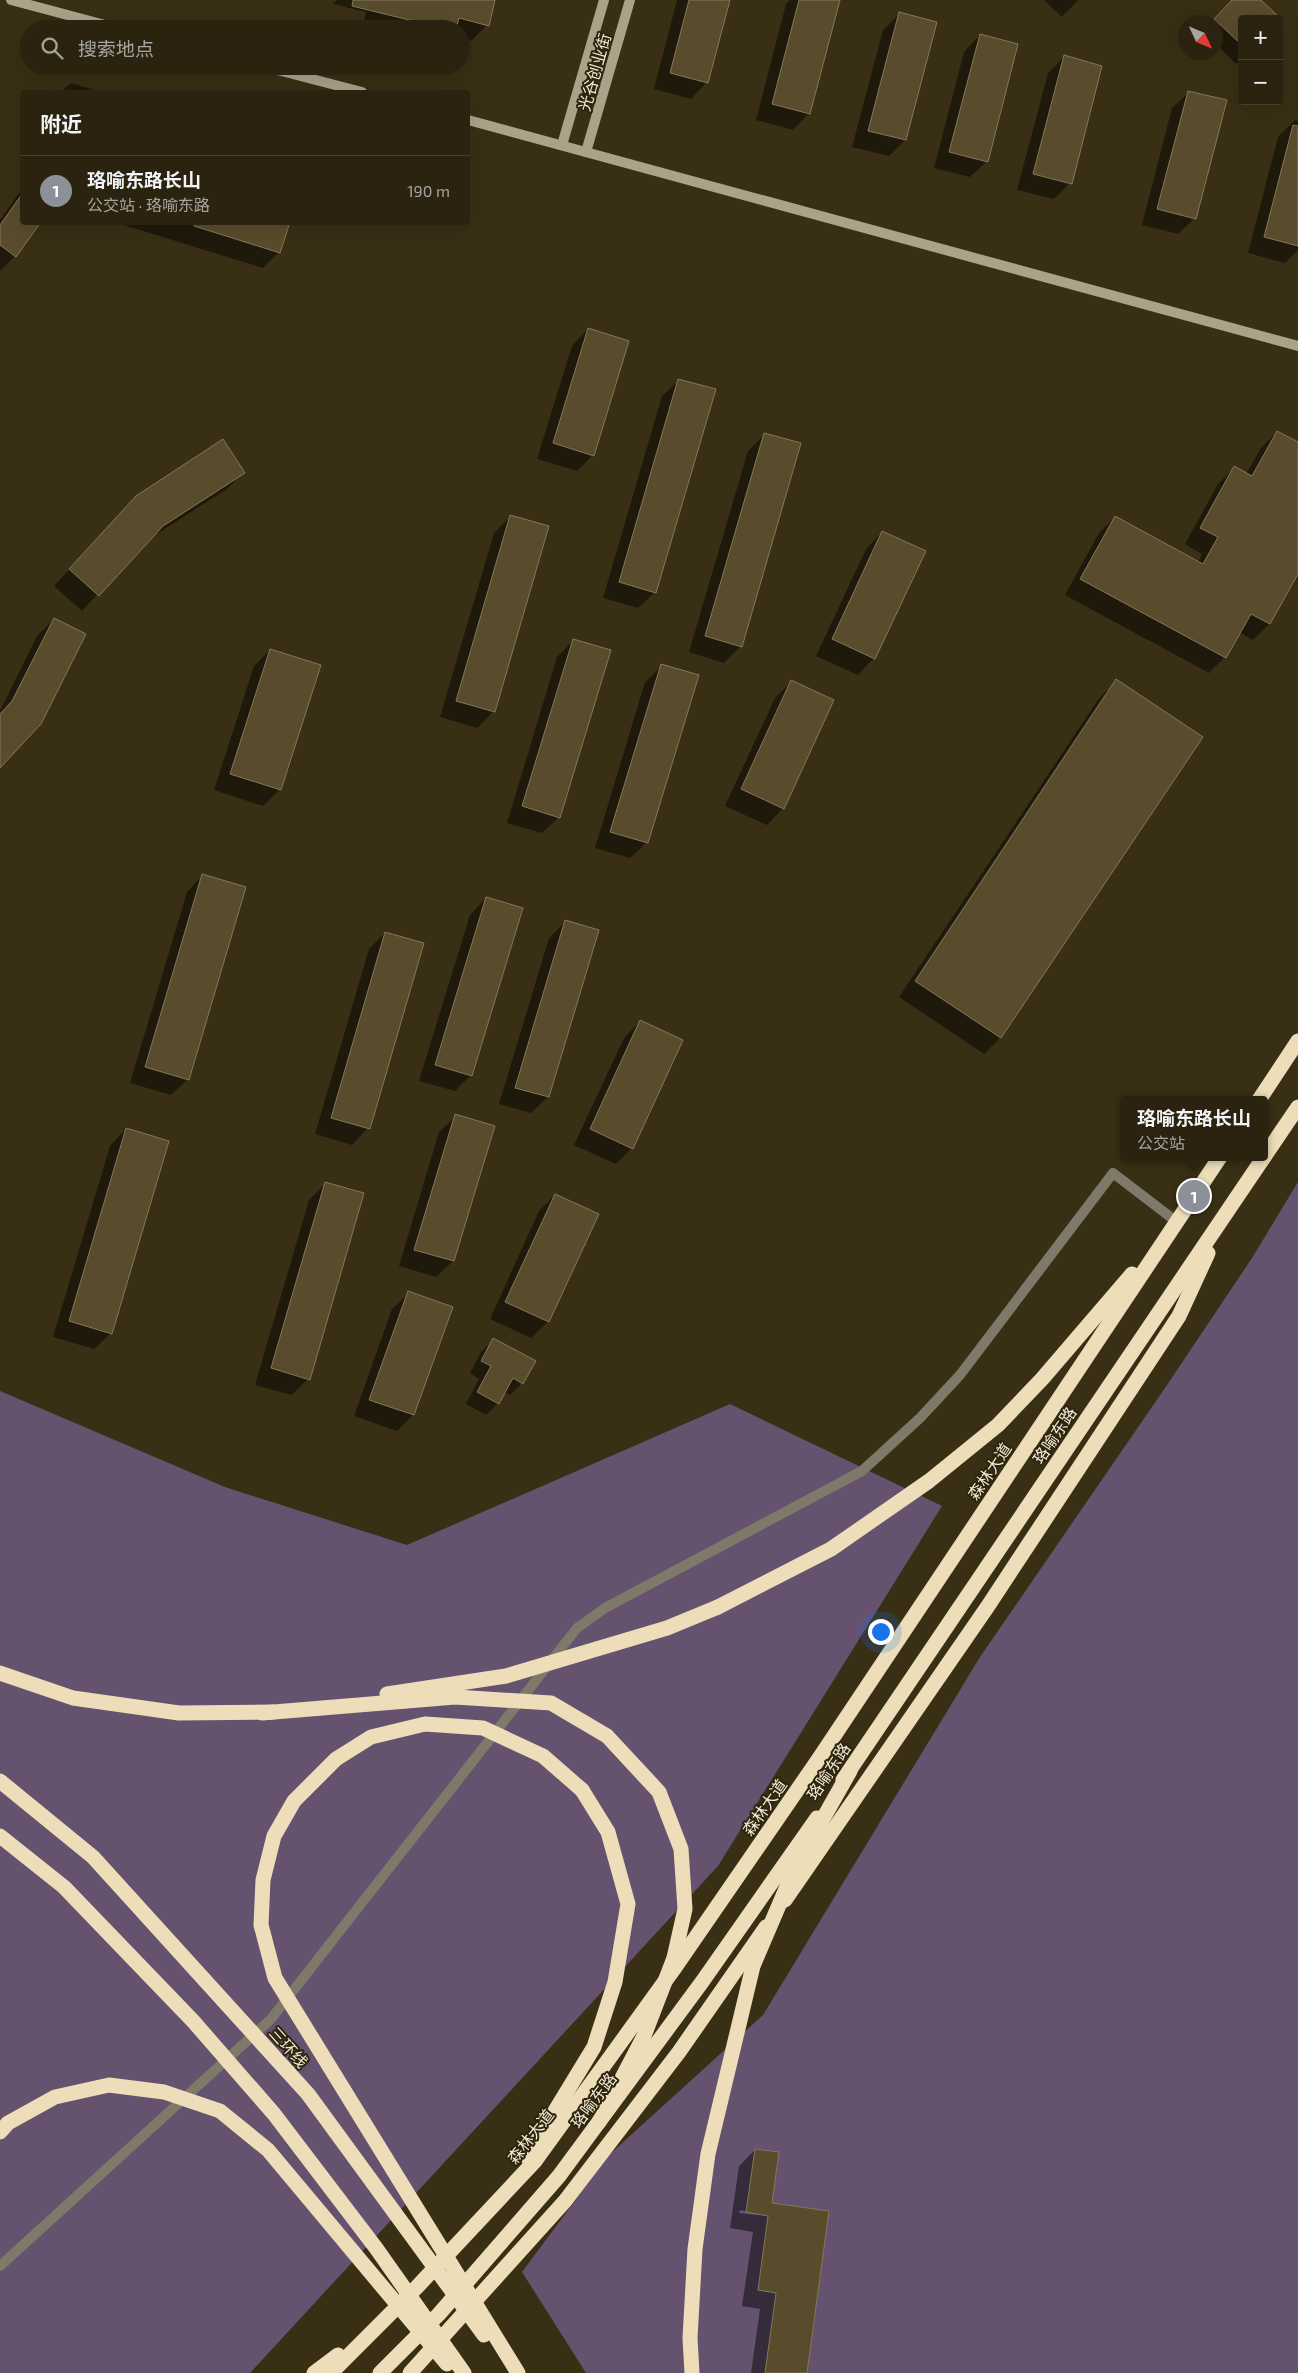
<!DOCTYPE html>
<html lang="zh">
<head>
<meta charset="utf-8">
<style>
	body { margin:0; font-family:"Exo 2","Noto Sans SC",sans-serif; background:#332b19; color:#f1f3f6 }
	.controls { position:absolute; right:15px; top:15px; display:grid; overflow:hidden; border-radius:5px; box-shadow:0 5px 20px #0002 }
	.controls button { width:45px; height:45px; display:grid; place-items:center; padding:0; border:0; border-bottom:1px solid #474030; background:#2b2310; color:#f1f3f6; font:25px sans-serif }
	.compass { position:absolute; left:1178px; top:15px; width:45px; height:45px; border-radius:50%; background:#2b2310; box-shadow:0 5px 20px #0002; rotate:134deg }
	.you { position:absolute; left:880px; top:1631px; width:18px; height:18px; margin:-12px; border:4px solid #fff; border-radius:50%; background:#1a73e8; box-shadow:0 0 0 8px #1a73e833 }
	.badge { display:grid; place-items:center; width:32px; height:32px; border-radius:50%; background:#8c9099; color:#fff; font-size:16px; font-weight:700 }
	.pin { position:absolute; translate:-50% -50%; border:2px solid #fff; box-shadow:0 1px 5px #0006 }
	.popup { position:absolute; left:1120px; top:1096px; width:148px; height:65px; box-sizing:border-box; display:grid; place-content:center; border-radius:5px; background:#2b2310; filter:drop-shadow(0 1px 4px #0005); font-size:16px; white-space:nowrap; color:#a6a49f }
	.popup b { font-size:19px; color:#f1f3f6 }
	.popup::after { content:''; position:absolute; left:50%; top:100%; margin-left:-10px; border:10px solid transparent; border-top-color:#2b2310 }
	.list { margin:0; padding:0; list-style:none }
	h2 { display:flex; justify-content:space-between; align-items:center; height:65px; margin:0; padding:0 20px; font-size:21px }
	h2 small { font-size:16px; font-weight:400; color:#a6a49f }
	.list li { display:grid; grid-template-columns:32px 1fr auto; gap:15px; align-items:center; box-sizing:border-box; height:70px; padding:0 20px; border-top:1px solid #474030 }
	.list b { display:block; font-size:19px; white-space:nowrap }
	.list p { margin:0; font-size:16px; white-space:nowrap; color:#a6a49f }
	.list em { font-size:16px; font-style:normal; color:#a6a49f }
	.icon { flex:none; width:28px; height:28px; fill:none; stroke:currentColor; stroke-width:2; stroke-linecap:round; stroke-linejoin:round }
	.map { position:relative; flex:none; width:1298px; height:2373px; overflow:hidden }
	.search { position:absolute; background:#2b2310; box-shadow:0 5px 20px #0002; left:20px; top:20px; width:450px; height:55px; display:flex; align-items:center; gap:12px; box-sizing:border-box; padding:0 18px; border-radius:28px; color:#a6a49f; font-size:19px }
	.panel { position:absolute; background:#2b2310; box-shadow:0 5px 20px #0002; left:20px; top:90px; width:450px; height:135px; border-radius:5px }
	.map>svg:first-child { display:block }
	.forest { fill:#64526f }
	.shadow { fill:#0007; fill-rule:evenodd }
	.building { fill:#594c2c; stroke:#84785c }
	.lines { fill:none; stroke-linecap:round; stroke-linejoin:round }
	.street { stroke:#7f796a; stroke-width:10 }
	.secondary { stroke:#aba28a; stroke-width:10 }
	.highway { stroke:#eddeb9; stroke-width:15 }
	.highway-bridge { stroke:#eddeb9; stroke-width:15 }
	.labels { text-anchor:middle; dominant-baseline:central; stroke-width:4; stroke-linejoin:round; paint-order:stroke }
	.street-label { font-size:16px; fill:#f0eadb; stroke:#2f250b }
</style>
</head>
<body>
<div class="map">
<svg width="1298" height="2373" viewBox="0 0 1298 2373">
	<rect width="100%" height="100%" fill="#392f15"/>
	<!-- forest -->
	<g class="forest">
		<path d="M1298,1182V2373H586L522,2272L609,2155L763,2015L980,1657L1165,1388L1252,1258Z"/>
		<path d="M0,1391L225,1487L407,1545L730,1404L942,1506L718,1866L250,2373H0Z"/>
	</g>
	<!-- shadow -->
	<g class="shadow">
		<path d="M337,0H494L487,25L471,41L461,39V29L362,28L366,12L333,4Z"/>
		<path d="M677,0H729L707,82L691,99L654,89Z"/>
		<path d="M790,0H838L809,113L793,130L756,120L786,4Z"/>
		<path d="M1044,0H1078L1062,17Z"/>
		<path d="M1234,0H1259L1242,19V58L1236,64L1216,44V22H1212Z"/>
		<path d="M899,14L905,140L889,156L852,147L883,30Z"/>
		<path d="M980,35L987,161L970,177L934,168L964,52Z"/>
		<path d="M1064,57L1070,183L1054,199L1017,190L1048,73Z"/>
		<path d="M71,83L101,92H61Z"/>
		<path d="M1189,92L1195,218L1178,234L1142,225L1172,108Z"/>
		<path d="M1295,120L1298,121V250L1285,263L1248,253L1278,137Z"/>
		<path d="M22,189V222H40L15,256L0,271V220Z"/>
		<path d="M114,222H288L279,252L263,268Z"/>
		<path d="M588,329L593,455L577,471L537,459L572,346Z"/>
		<path d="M679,380L655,592L638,608L603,598L662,396Z"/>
		<path d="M1277,432L1298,444V571L1269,624L1253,640L1239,632L1225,657L1209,673L1065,595L1099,533L1115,517L1198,562L1202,554L1185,544L1218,484L1234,468L1246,474L1261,448Z"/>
		<path d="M765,434L741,646L724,663L689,652L748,451Z"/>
		<path d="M243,473L227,489L149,539L82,611L54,586L136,497Z"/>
		<path d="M511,516L494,711L477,728L440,717L494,533Z"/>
		<path d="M882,532L874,658L858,675L816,656L866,549Z"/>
		<path d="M54,619L0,766V711L37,636Z"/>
		<path d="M574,640L559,817L542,833L507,823L557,657Z"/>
		<path d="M270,650L280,789L263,806L214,790L254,666Z"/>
		<path d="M662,666L647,842L630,858L595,848L645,682Z"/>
		<path d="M1117,681L1201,737L1000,1038L984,1054L899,997L1100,697Z"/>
		<path d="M791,682L783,808L767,825L725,806L775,698Z"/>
		<path d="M203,875L188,1079L171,1095L130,1083L187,892Z"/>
		<path d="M486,898L471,1075L455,1091L419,1081L470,915Z"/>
		<path d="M565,922L597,931L548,1097L531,1113L499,1104L549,938Z"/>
		<path d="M385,933L368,1128L352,1145L315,1134L369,949Z"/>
		<path d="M640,1021L632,1148L616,1164L574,1145L624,1038Z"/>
		<path d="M456,1116L453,1261L436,1277L399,1266L439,1132Z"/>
		<path d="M126,1129L111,1333L94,1349L53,1337L110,1146Z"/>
		<path d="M325,1184L308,1379L292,1395L255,1385L309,1200Z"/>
		<path d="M555,1195L597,1214L548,1322L531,1338L490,1319L539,1211Z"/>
		<path d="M409,1293L413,1415L397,1431L354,1416L392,1309Z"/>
		<path d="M493,1340L522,1383L510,1395L504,1392L498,1403L486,1415L466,1404L479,1379L470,1373L481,1352Z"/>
		<path d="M755,2150L770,2204L805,2373H751L760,2309L742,2306L753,2232L730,2228L739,2166ZM740,2210L757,2213V2215L739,2213Z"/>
	</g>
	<!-- building -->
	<g class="building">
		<path d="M353,0H495L489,26L459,18L456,29H446L352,6Z"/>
		<path d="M689,0H730L708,83L670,73Z"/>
		<path d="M799,0H840L810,114L772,104Z"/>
		<path d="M1232,0H1261L1281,19H1242V45L1214,19Z"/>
		<path d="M899,12L937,22L906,140L868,131Z"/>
		<path d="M980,34L1018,44L988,162L949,152Z"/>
		<path d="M1064,55L1102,66L1072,184L1033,174Z"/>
		<path d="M1188,91L1227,100L1196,219L1157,209Z"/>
		<path d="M1293,125L1298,126V246L1264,237Z"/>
		<path d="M22,194V222H41L16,257L0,245V225Z"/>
		<path d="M195,222H290L280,253L194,226Z"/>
		<path d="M588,328L629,341L594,456L553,443Z"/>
		<path d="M678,379L716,389L656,593L619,582Z"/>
		<path d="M1277,431L1298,442V574L1270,624L1251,614L1226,658L1080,579L1115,516L1203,564L1218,537L1200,528L1234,466L1252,476Z"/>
		<path d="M764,433L801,443L742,647L705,636Z"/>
		<path d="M223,439L245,473L163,526L99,596L69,569L136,496Z"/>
		<path d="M510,515L549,526L495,712L456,701Z"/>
		<path d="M882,531L926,551L875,659L832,639Z"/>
		<path d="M54,618L86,634L41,724L0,768V714L12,701Z"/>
		<path d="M573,639L611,650L560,818L522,806Z"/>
		<path d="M270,649L321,665L281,790L230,774Z"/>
		<path d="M661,664L699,675L648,843L610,832Z"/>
		<path d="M1116,679L1203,737L1001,1038L915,981Z"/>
		<path d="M791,680L834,700L784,809L741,789Z"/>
		<path d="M202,874L246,887L189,1080L145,1067Z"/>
		<path d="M486,897L523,908L472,1076L435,1065Z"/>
		<path d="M565,920L599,930L549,1097L515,1088Z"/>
		<path d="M385,932L424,943L370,1129L331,1118Z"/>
		<path d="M640,1020L683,1040L633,1149L590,1129Z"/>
		<path d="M455,1114L495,1126L454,1261L414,1250Z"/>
		<path d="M126,1128L169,1141L112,1334L69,1321Z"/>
		<path d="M325,1182L364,1193L310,1380L271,1368Z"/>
		<path d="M555,1194L599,1214L549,1322L505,1302Z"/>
		<path d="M408,1291L453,1307L414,1415L369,1400Z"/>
		<path d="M493,1338L536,1361L523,1384L513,1378L499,1404L477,1392L491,1366L481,1361Z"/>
		<path d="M755,2149L779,2152L772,2203L829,2211L807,2373H765L776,2293L758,2290L768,2216L746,2212Z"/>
	</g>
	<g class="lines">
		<!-- street -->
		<path class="street" d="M0,2266L271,2019L577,1628L605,1608L862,1471L920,1418L960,1375L1113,1173L1177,1222"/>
		<!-- secondary -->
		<g class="secondary">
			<path d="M11,0L120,29"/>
			<path d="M262,66L362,92"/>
			<path d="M468,120L1298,346"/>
			<path d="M562,145L604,0"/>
			<path d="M586,152L630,0"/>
		</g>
		<!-- highway -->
		<g class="highway">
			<path d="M1259,1100L1298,1041"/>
			<path d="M1264,1157L1298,1107"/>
			<path d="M718,1607L831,1549L929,1481L998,1425L1042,1379L1132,1274"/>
			<path d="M843,1780L1264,1157"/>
			<path d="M785,1900L988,1606L1179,1316L1208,1253"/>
			<path d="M527,2157L594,2047L615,1982L628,1904L608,1832L582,1790"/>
			<path d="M314,2373L338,2355"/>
			<path d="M331,2373L417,2287L535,2161L676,1966L820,1757L1220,1157"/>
			<path d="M380,2373L439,2314L559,2176L702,1982L817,1818"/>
			<path d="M410,2373L565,2201L679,2052L766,1927"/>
		</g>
		<!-- highway-bridge -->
		<g class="highway-bridge">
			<path d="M0,1673L73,1698L179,1713L273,1712"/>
			<path d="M387,1694L506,1676L667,1628L718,1607"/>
			<path d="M262,1713L455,1697L551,1703L607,1736L659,1792L681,1849L685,1909L674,1958L644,2036L599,2122"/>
			<path d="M0,1781L93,1857L308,2094L484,2335"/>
			<path d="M0,1836L64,1887L193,2021L274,2114L376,2248L464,2373"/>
			<path d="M0,2132L8,2123L55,2097L109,2085L164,2092L220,2111L268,2150L447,2364"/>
			<path d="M518,2373L275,1978L261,1925L263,1880L274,1836L294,1801L336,1759L371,1737L425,1724L483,1728L543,1756L582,1790"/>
			<path d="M692,2373L690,2338L695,2249L708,2154L753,1966L794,1870L850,1771"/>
		</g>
	</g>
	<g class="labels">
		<!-- street labels -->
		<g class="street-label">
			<text transform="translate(594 72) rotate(-74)">光谷创业街</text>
			<text transform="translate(1054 1435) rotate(-56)">珞喻东路</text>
			<text transform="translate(989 1471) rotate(-56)">森林大道</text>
			<text transform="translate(828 1771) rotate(-56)">珞喻东路</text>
			<text transform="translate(764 1807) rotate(-55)">森林大道</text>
			<text transform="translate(289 2047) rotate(48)">三环线</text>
			<text transform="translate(593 2100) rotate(-53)">珞喻东路</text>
			<text transform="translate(530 2136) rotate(-52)">森林大道</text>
		</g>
	</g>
</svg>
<div class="controls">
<button>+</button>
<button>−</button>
</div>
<svg class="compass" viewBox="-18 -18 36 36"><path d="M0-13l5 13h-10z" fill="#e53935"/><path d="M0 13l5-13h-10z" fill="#a6a49f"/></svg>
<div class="you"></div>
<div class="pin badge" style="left:1194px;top:1196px">1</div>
<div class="popup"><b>珞喻东路长山</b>公交站</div>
<div class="search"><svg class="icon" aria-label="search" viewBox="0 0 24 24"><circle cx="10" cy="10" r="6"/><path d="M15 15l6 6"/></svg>搜索地点</div>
<section class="panel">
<h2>附近<small></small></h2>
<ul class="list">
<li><span class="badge">1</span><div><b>珞喻东路长山</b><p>公交站 · 珞喻东路</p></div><em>190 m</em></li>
</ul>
</section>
</div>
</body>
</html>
